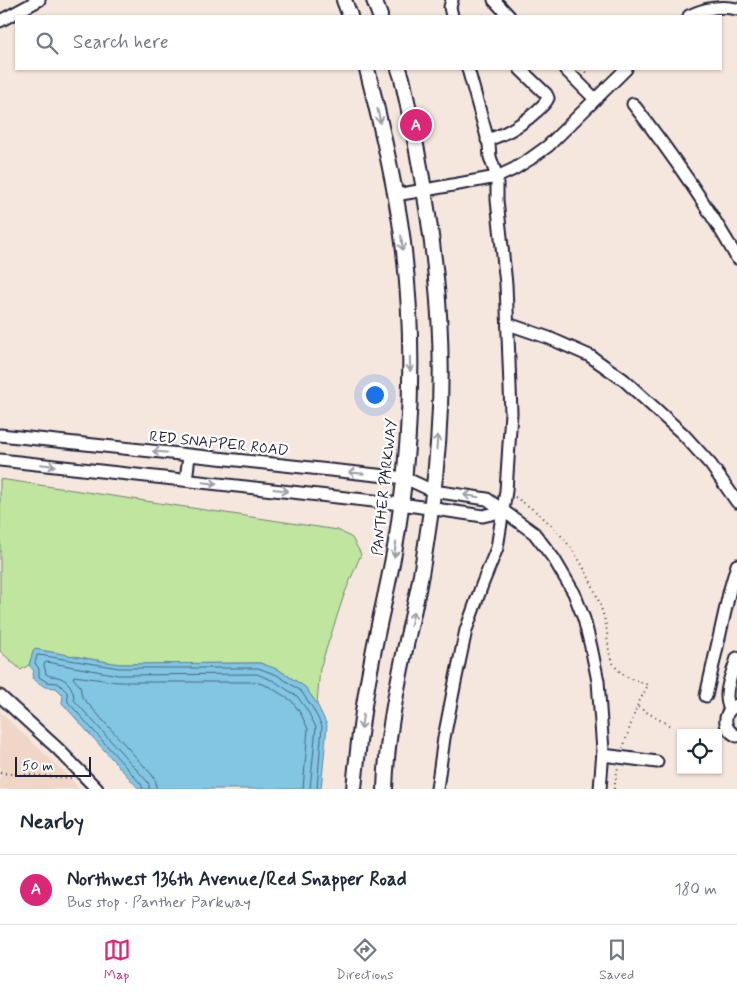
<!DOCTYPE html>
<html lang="en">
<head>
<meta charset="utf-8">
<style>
	body { margin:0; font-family:Mynerve,sans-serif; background:#f2f2f3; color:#1f2937 }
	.controls { position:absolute; right:15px; bottom:15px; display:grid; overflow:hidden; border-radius:0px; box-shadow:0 1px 4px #0004 }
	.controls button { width:45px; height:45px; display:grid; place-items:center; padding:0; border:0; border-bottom:1px solid #e0e1e3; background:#fff; color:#1f2937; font:25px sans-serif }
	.scale { position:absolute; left:15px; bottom:12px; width:76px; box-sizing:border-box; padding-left:5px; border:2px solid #22223b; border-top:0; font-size:14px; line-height:18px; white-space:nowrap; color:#22223b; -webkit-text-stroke:4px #fff; paint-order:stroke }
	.you { position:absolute; left:374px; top:394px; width:18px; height:18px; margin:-12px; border:4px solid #fff; border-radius:50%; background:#1a73e8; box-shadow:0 0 0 8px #1a73e833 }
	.badge { display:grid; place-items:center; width:32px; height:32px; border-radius:50%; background:#db2777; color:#fff; font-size:16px; font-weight:700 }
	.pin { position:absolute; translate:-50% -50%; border:2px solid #fff; box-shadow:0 1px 5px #0006 }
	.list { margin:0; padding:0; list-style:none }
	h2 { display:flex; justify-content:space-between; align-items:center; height:65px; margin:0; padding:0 20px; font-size:21px }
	h2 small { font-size:16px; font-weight:400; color:#747a83 }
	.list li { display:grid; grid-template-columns:32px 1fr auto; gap:15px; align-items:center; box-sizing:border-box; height:70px; padding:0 20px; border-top:1px solid #e0e1e3 }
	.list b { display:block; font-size:19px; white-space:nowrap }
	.list p { margin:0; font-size:16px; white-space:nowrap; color:#747a83 }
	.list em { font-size:16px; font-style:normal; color:#747a83 }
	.icon { flex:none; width:28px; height:28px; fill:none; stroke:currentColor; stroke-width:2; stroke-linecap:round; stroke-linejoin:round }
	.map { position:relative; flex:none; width:737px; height:789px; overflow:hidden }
	.search { position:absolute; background:#fff; box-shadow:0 1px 4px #0004; left:15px; right:15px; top:15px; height:55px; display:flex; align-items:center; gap:12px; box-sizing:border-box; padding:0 18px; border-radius:0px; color:#747a83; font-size:19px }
	.sheet { height:135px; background:#fff }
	nav { display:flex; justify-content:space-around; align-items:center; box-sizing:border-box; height:70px; border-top:1px solid #e0e1e3; background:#fff; font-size:14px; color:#747a83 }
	nav a { display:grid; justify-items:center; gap:2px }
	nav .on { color:#db2777 }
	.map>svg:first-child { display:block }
	.built { fill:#efd6c7 }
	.green { fill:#bfe59f; stroke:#70846d }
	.water { fill:#82c6e3; stroke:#5c84a0 }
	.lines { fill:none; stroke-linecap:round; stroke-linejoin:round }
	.shore { stroke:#48647e; stroke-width:1 }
	.minor-casing { stroke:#22223b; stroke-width:15 }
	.major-casing { stroke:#22223b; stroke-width:18 }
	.path { stroke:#22223b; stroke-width:2; stroke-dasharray:1 4; stroke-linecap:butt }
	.minor { stroke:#fff; stroke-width:11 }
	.major { stroke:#fff; stroke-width:14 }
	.oneway { stroke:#9c9ca7 }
	.labels { text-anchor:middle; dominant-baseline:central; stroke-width:4.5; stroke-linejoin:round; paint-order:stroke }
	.street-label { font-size:15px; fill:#22223b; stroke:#fff }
</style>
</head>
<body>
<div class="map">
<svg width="737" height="789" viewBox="0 0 737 789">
	<rect width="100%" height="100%" fill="#f6e7de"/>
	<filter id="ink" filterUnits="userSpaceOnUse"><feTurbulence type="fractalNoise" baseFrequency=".02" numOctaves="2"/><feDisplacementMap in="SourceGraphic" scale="10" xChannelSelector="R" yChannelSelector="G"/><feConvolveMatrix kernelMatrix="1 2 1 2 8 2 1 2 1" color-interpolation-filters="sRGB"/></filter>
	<g filter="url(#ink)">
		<!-- built -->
		<path class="built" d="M0,712L67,775L79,789H0Z"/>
		<!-- green -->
		<path class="green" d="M0,479L338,530L352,538L361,554L344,595L320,668L317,704L305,687L279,670L260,663L119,664L34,649L29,665L21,670L0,651Z"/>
		<!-- water -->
		<path class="water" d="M34,649L119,664L260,663L279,670L305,687L317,704L327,725L321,789H139L62,703L63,695L56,688L45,687L32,678L34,671L29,665Z"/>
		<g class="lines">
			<!-- shore -->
			<g class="shore">
				<path d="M143,789L141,784L68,702L67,692L59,684L57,683L47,682L39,677V669L35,663L37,655H39L119,668H258L277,675L301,691L312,707L322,726L317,789"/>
				<path d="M149,789V784L146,780L74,700C74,690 69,680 58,677C53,676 51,677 46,674L44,665L45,663L47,662L118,675L257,674L274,681L297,696L307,710L316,727L310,789"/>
				<path d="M156,789V782L152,775L82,697L80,686L73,678L74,676L118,682H256L270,687L292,701L301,714L308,729L303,789"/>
			</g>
			<!-- minor casing -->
			<g class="minor-casing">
				<g id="minor">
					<path d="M494,0L509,16"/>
					<path d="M452,16L450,7L452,0"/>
					<path d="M689,16C703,9 721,5 737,9"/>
					<path d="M0,21L39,0"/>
					<path d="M565,69L595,99"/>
					<path d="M633,104C671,153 706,203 737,258"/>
					<path d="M487,140C507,134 523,124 538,110C542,106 546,103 548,98L546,94L520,69"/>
					<path d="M395,195L425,190L497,177L514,169L530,159L548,146L626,69"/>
					<path d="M508,324L549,338L590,356L624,380L683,434L711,465L737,502"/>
					<path d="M0,435L405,478L433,491L487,499L534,533L554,559L574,593L584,619L591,647L598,681L603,751L600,789"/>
					<path d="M0,460L401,504L483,516L504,511"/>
					<path d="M186,480L189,456"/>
					<path d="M0,696L57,748L97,789"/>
					<path d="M706,696L730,589L737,565"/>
					<path d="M737,705C722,712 722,729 737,736"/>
					<path d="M730,709C722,693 732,675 737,658"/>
					<path d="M603,755L657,762"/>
					<path d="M437,789L444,738L455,682L466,630L482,585L497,548L506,491L511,413L506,284L497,200V177L490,157L489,144L468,69"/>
				</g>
			</g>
			<!-- major casing -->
			<g class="major-casing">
				<g id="major">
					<path d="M344,0L350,16"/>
					<path d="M374,0L380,16"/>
					<path d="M354,789C358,744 364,699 373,654C381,612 392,571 398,529C412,432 415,332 402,235C394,179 381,124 367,69"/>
					<path d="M385,789C386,761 389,734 394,706C400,669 409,632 417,595C423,567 427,538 431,510C442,430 444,348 435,268C428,204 416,141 402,78L399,69"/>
				</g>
			</g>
			<!-- path -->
			<g class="path">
				<path d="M581,69L588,74"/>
				<path d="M515,497C563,527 590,567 605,621C609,636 606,654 615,666C623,678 635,680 648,685L637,706L623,748"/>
				<path d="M638,707L672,727"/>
				<path d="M0,773L72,778"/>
				<path d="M614,789L618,767"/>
			</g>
			<!-- minor -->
			<use href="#minor" class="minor"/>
			<!-- major -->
			<use href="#major" class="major"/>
		</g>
		<!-- one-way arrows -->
		<defs><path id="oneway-shaft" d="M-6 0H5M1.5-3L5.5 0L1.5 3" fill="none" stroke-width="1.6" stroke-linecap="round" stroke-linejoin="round" transform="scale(1.25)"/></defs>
		<g class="oneway">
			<use href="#oneway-shaft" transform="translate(379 116) rotate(77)"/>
			<use href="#oneway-shaft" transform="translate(402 243) rotate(83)"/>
			<use href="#oneway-shaft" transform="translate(410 364) rotate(89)"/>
			<use href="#oneway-shaft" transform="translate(437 442) rotate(-86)"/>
			<use href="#oneway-shaft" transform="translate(160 452) rotate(-174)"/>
			<use href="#oneway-shaft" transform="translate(48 465) rotate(6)"/>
			<use href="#oneway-shaft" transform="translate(356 473) rotate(-174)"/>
			<use href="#oneway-shaft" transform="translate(210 483) rotate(6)"/>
			<use href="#oneway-shaft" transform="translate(281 490) rotate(7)"/>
			<use href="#oneway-shaft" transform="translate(471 496) rotate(-171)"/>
			<use href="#oneway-shaft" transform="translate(395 550) rotate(99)"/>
			<use href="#oneway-shaft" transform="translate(412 619) rotate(-78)"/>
			<use href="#oneway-shaft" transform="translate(362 722) rotate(98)"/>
		</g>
	</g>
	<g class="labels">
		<!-- street labels -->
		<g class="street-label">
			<text transform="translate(219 444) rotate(6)">RED SNAPPER ROAD</text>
			<text transform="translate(385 487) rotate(-84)">PANTHER PARKWAY</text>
		</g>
	</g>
</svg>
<div class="controls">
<button><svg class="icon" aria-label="locate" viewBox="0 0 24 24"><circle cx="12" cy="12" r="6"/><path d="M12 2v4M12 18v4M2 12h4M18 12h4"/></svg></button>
</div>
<div class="scale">50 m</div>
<div class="you"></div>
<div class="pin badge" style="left:416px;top:125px">A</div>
<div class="search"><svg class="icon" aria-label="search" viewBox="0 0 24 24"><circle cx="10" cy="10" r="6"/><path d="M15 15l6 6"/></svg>Search here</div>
</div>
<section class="sheet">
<h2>Nearby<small></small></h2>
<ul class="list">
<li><span class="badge">A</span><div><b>Northwest 136th Avenue/Red Snapper Road</b><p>Bus stop · Panther Parkway</p></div><em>180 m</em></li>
</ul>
</section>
<nav>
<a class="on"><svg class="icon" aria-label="map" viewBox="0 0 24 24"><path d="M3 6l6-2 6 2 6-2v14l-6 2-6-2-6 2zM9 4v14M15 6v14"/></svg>Map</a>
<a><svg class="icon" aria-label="directions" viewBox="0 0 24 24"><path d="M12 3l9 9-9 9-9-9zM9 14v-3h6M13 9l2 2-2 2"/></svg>Directions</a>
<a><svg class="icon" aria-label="saved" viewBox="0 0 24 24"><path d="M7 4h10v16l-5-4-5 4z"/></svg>Saved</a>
</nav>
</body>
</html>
